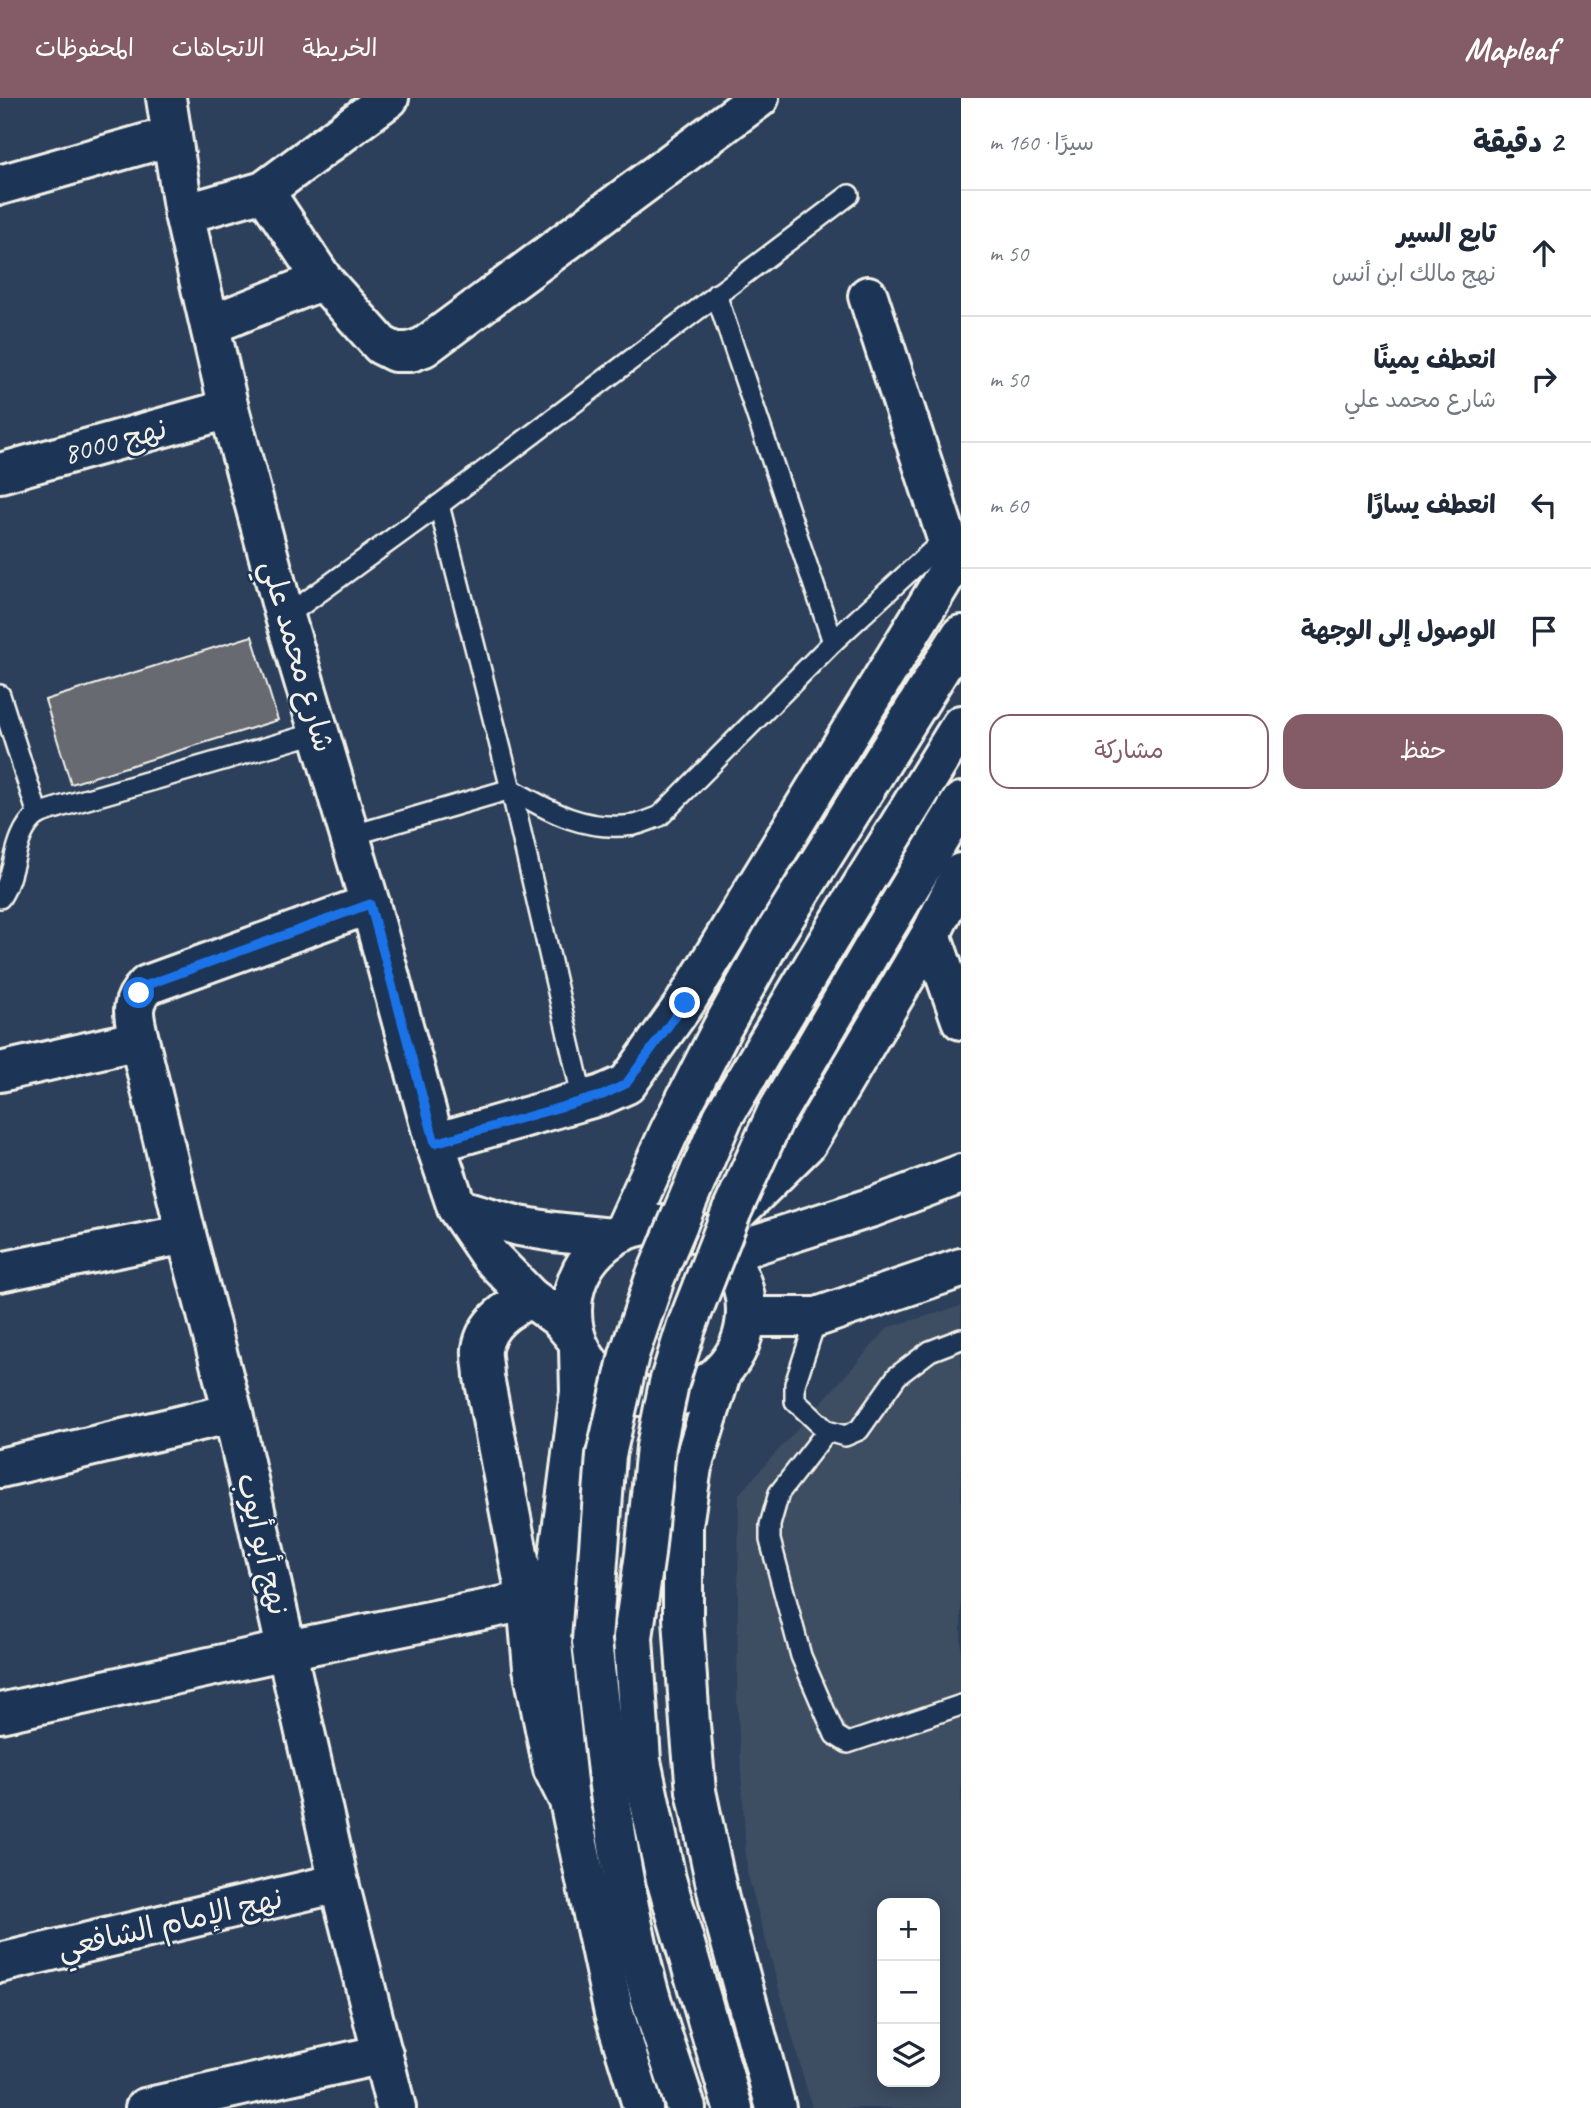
<!DOCTYPE html>
<html lang="ar">
<head>
<meta charset="utf-8">
<style>
	body { margin:0; font-family:Caveat,"Playpen Sans Arabic",sans-serif; background:#f2f2f3; color:#1f2937; direction:rtl }
	.controls { position:absolute; right:21px; bottom:21px; display:grid; overflow:hidden; border-radius:14px; box-shadow:0 4px 18px #0003 }
	.controls button { width:63px; height:63px; display:grid; place-items:center; padding:0; border:0; border-bottom:2px solid #e0e1e3; background:#fff; color:#1f2937; font:35px sans-serif }
	.stop { position:absolute; width:21px; height:21px; margin:-16px; border:5px solid #1a73e8; border-radius:50%; background:#fff }
	.stop.end { background:#1a73e8; border-color:#fff; box-shadow:0 2px 7px #0008 }
	.list { margin:0; padding:0; list-style:none }
	h2 { display:flex; justify-content:space-between; align-items:center; height:91px; margin:0; padding:0 28px; font-size:30px }
	h2 small { font-size:23px; font-weight:400; color:#747a83 }
	.list li { display:grid; grid-template-columns:46px 1fr auto; gap:21px; align-items:center; box-sizing:border-box; height:126px; padding:0 28px; border-top:2px solid #e0e1e3 }
	.list b { display:block; font-size:26px; white-space:nowrap }
	.list p { margin:0; font-size:23px; white-space:nowrap; color:#747a83 }
	.list em { font-size:23px; font-style:normal; color:#747a83 }
	.actions { display:flex; gap:14px; padding:21px 28px }
	.actions a { flex:1; padding:16px 0; border:2px solid #845c67; border-radius:21px; text-align:center; font-size:24px; color:#845c67 }
	.actions .main { background:#845c67; color:#fff }
	.icon { flex:none; width:38px; height:38px; fill:none; stroke:currentColor; stroke-width:2; stroke-linecap:round; stroke-linejoin:round }
	.map { position:relative; flex:none; width:961px; height:2010px; overflow:hidden; direction:ltr }
	header { display:flex; align-items:center; gap:42px; box-sizing:border-box; height:98px; padding:0 35px; background:#845c67; color:#fff }
	header strong { font-size:33px }
	nav { display:flex; gap:38px; margin-inline-start:auto; font-size:24px }
	main { display:flex }
	aside { flex:1; background:#fff }
	.map>svg:first-child { display:block }
	.built { fill:#3e4d62; fill-rule:evenodd }
	.building { fill:#676a71; stroke:#f4f1e8; stroke-width:2 }
	.lines { fill:none; stroke-linecap:round; stroke-linejoin:round }
	.service-casing { stroke:#f4f1e8; stroke-width:24 }
	.minor-casing { stroke:#f4f1e8; stroke-width:44 }
	.secondary-casing { stroke:#f4f1e8; stroke-width:44 }
	.trunk-casing { stroke:#f4f1e8; stroke-width:44 }
	.service { stroke:#1d3557; stroke-width:19 }
	.minor { stroke:#1d3557; stroke-width:38 }
	.secondary { stroke:#1d3557; stroke-width:38 }
	.trunk { stroke:#1d3557; stroke-width:38 }
	.trunk-bridge-casing { stroke:#f4f1e8; stroke-width:44; stroke-linecap:butt }
	.trunk-bridge { stroke:#1d3557; stroke-width:38 }
	.route { stroke:#1a73e8; stroke-width:9 }
	.labels { text-anchor:middle; dominant-baseline:central; stroke-width:5; stroke-linejoin:round; paint-order:stroke }
	.street-label { font-size:30px; fill:#f4f1e8; stroke:#1d3557 }
</style>
</head>
<body>
<header>
<strong>Mapleaf</strong>
<nav><a>الخريطة</a><a>الاتجاهات</a><a>المحفوظات</a></nav>
</header>
<main>
<aside>
<h2>2 دقيقة<small>سيرًا · 160 m</small></h2>
<ul class="list">
<li><svg class="icon" aria-label="ahead" viewBox="0 0 24 24"><path d="M12 20V5M6 11l6-6 6 6"/></svg><div><b>تابع السير</b><p>نهج مالك ابن أنس</p></div><em>50 m</em></li>
<li><svg class="icon" aria-label="right" viewBox="0 0 24 24"><path d="M7 20v-9h11M14 6l5 5-5 5"/></svg><div><b>انعطف يمينًا</b><p>شارع محمد علي</p></div><em>50 m</em></li>
<li><svg class="icon" aria-label="left" viewBox="0 0 24 24"><path d="M17 20v-9H6M10 6l-5 5 5 5"/></svg><div><b>انعطف يسارًا</b></div><em>60 m</em></li>
<li><svg class="icon" aria-label="arrive" viewBox="0 0 24 24"><path d="M6 21V4h12l-3 4 3 4H6"/></svg><div><b>الوصول إلى الوجهة</b></div></li>
</ul>
<div class="actions"><a class="main">حفظ</a><a>مشاركة</a></div>
</aside>
<div class="map">
<svg width="961" height="2010" viewBox="0 0 961 2010">
	<rect width="100%" height="100%" fill="#2c405c"/>
	<filter id="ink" filterUnits="userSpaceOnUse"><feTurbulence type="fractalNoise" baseFrequency=".0143" numOctaves="2"/><feDisplacementMap in="SourceGraphic" scale="14" xChannelSelector="R" yChannelSelector="G"/><feConvolveMatrix kernelMatrix="1 2 1 2 8 2 1 2 1" color-interpolation-filters="sRGB"/></filter>
	<g filter="url(#ink)">
		<!-- built -->
		<path class="built" d="M961,1208V2010H812L747,1774L737,1601L739,1396L889,1229ZM882,1805H935V1984H882Z"/>
		<!-- building -->
		<path class="building" d="M252,538L278,622L71,686L45,602Z"/>
		<g class="lines">
			<!-- service casing -->
			<g class="service-casing">
				<g id="service">
					<path d="M716,196L833,544"/>
					<path d="M439,407L511,691L583,1002"/>
					<path d="M285,519L439,407L849,97"/>
					<path d="M0,597L38,717"/>
					<path d="M350,738L511,691C551,714 585,734 634,727C643,725 652,721 660,718L833,544L947,439"/>
					<path d="M0,800C17,775 12,738 36,718C43,713 55,711 63,708L320,634"/>
					<path d="M817,1219L795,1286V1303L827,1333L845,1338L859,1332L897,1278L930,1253L961,1241"/>
					<path d="M827,1333L779,1395L770,1427V1442L801,1558L835,1637L848,1645L961,1607"/>
				</g>
			</g>
			<!-- minor casing -->
			<g class="minor-casing">
				<g id="minor">
					<path d="M0,87L172,38"/>
					<path d="M264,93L323,182L381,247L395,254H410L424,249L436,240L759,0"/>
					<path d="M184,116L264,93L389,0"/>
					<path d="M868,198L954,462"/>
					<path d="M210,227L323,182"/>
					<path d="M0,375L229,311"/>
					<path d="M370,806L147,887C128,906 134,918 139,942L186,1136L233,1315L339,1785L396,2010"/>
					<path d="M0,974L139,942"/>
					<path d="M435,1045L602,997L627,986L685,905L961,452"/>
					<path d="M0,1174L186,1136"/>
					<path d="M531,1200C509,1210 486,1224 482,1251C481,1259 484,1270 484,1279L527,1503L533,1570L553,1671L569,1703L614,1915L643,2010"/>
					<path d="M0,1370L233,1315"/>
					<path d="M0,1615L287,1552L527,1503"/>
					<path d="M0,1865L339,1785"/>
					<path d="M145,2010L383,1956"/>
				</g>
			</g>
			<!-- secondary casing -->
			<g class="secondary-casing">
				<g id="secondary">
					<path d="M166,0L184,116L229,311L285,519L370,806L435,1045L457,1110L489,1157L531,1200L559,1220L574,1238"/>
					<path d="M457,1110L519,1128L554,1134L611,1140"/>
				</g>
			</g>
			<!-- trunk casing -->
			<g class="trunk-casing">
				<g id="trunk">
					<path d="M931,836L961,922"/>
					<path d="M831,838L961,627"/>
					<path d="M873,850L961,704"/>
					<path d="M728,1123L807,1045L931,836L961,775"/>
					<circle cx="659" cy="1213" r="87"/>
					<path d="M624,1133L670,1032L722,930L772,840L961,537"/>
					<path d="M725,1156L873,1109L961,1076"/>
					<path d="M748,1219H817L961,1170"/>
					<path d="M722,1273L692,1369L683,1427V1520L690,1626L696,1693L719,1801L776,2010"/>
					<path d="M633,1539L641,1663L666,1781L733,2010"/>
					<path d="M592,1542C604,1657 617,1771 646,1883C657,1926 673,1968 686,2010"/>
					<path d="M569,1703L552,1546L556,1480L580,1294L579,1251"/>
				</g>
			</g>
			<!-- service -->
			<use href="#service" class="service"/>
			<!-- minor -->
			<use href="#minor" class="minor"/>
			<!-- secondary -->
			<use href="#secondary" class="secondary"/>
			<!-- trunk -->
			<use href="#trunk" class="trunk"/>
			<!-- trunk-bridge casing -->
			<g class="trunk-bridge-casing">
				<g id="trunk-bridge">
					<path d="M633,1539L645,1456L656,1349L669,1285L686,1230L731,1115L776,1016L873,850"/>
					<path d="M592,1542L606,1357L629,1257L655,1180L723,1019L831,838"/>
				</g>
			</g>
			<!-- trunk-bridge -->
			<use href="#trunk-bridge" class="trunk-bridge"/>
		</g>
	</g>
	<g class="lines" filter="url(#ink)">
		<!-- route -->
		<path class="route" d="M139,895L147,887L370,806L435,1045L603,997L626,986L685,905"/>
	</g>
	<g class="labels">
		<!-- street labels -->
		<g class="street-label">
			<text transform="translate(115 343) rotate(-15)">نهج 8000</text>
			<text transform="translate(298 558) rotate(74)">شارع محمد علي</text>
			<text transform="translate(263 1446) rotate(77)">نهج أبو أيوب</text>
			<text transform="translate(170 1825) rotate(-13)">نهج الإمام الشافعي</text>
		</g>
	</g>
</svg>
<div class="controls">
<button>+</button>
<button>−</button>
<button><svg class="icon" aria-label="layers" viewBox="0 0 24 24"><path d="M12 4l9 5-9 5-9-5zM3 14l9 5 9-5"/></svg></button>
</div>
<div class="stop" style="left:139px;top:895px"></div>
<div class="stop end" style="left:685px;top:905px"></div>
</div>
</main>
</body>
</html>
